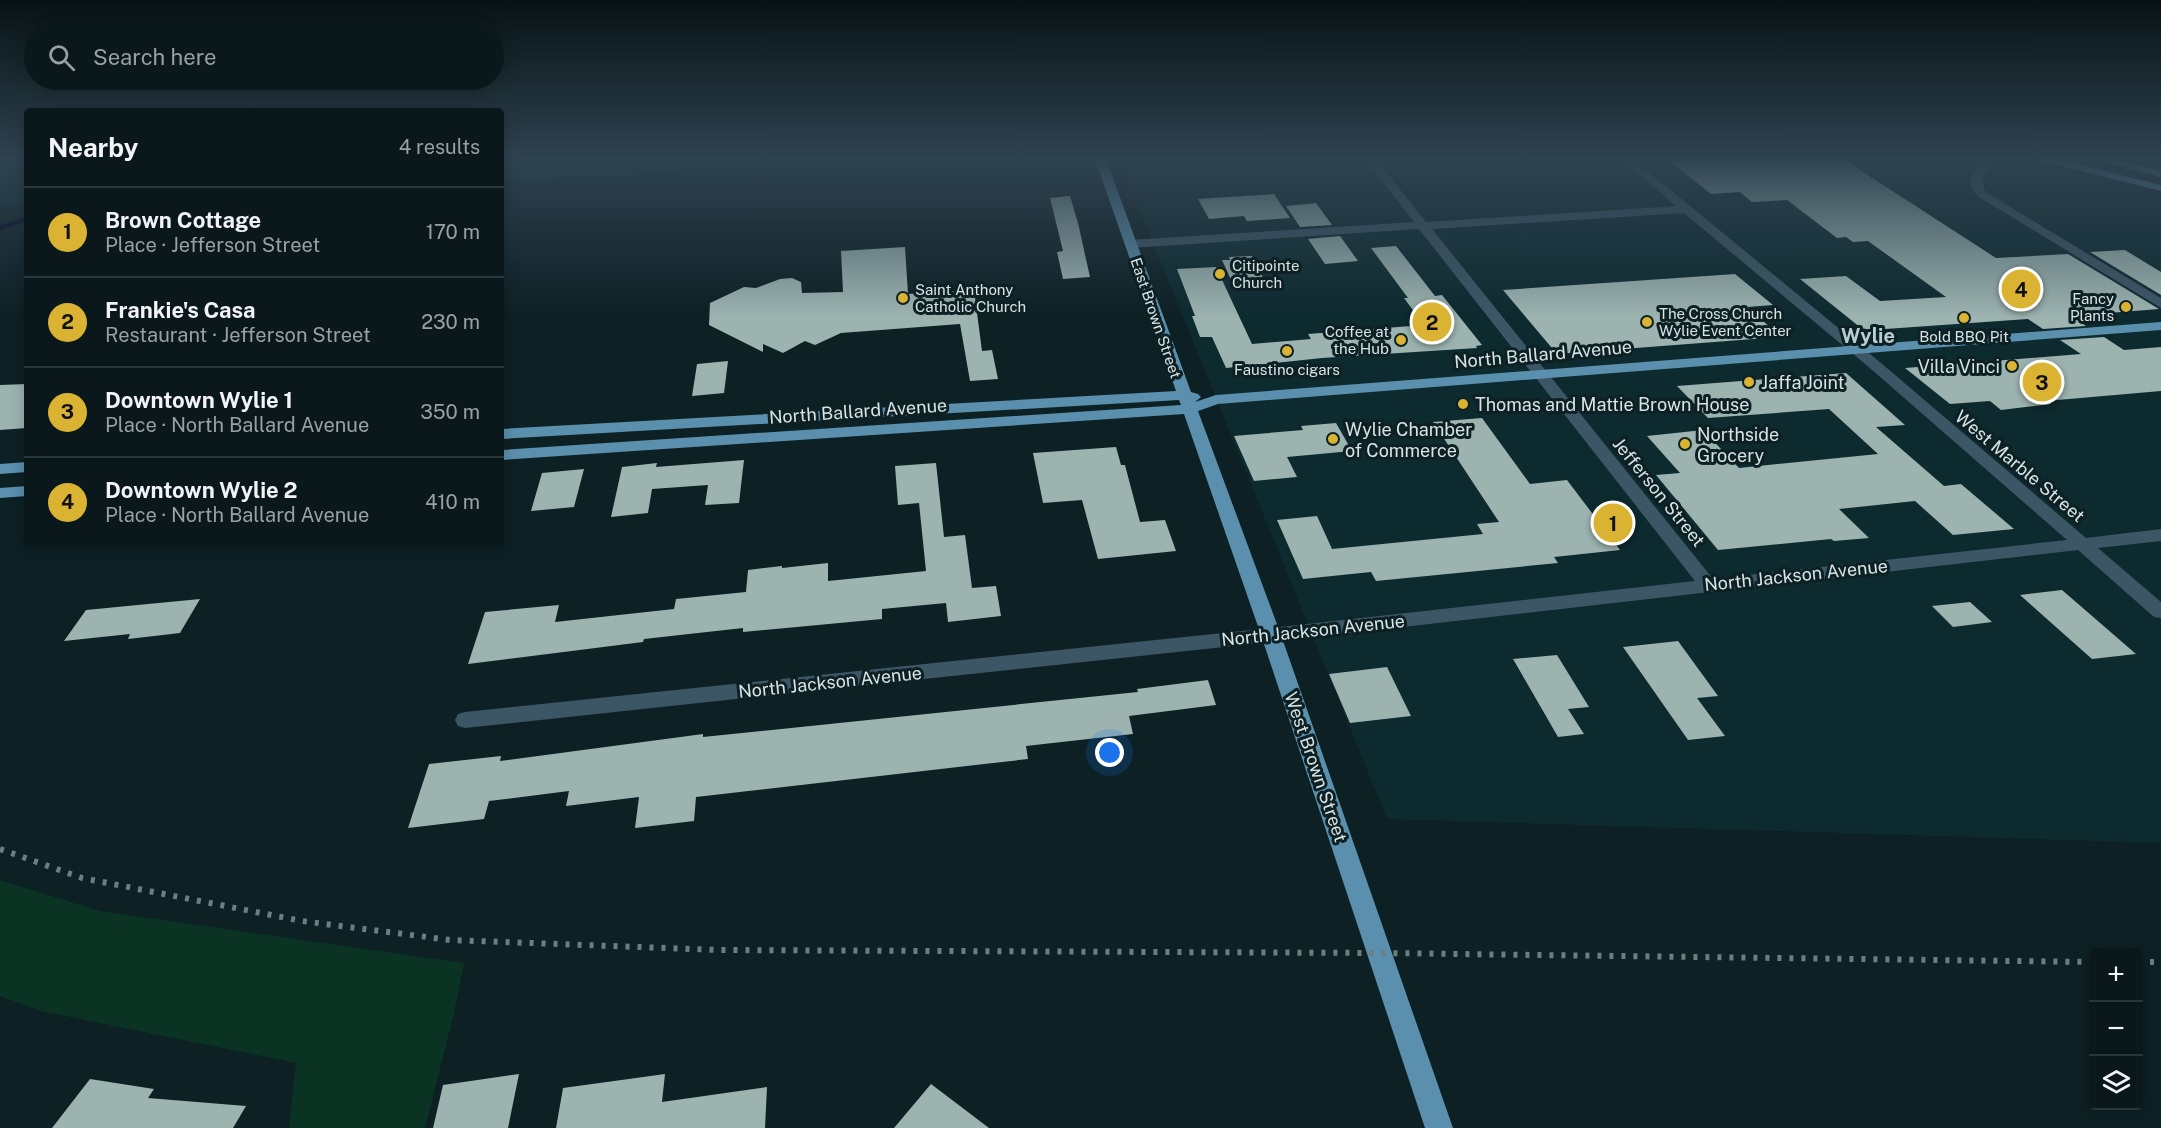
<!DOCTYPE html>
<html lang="en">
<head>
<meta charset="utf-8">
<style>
	body { margin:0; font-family:"Public Sans",sans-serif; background:#182528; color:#f1f3f6 }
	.controls { position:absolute; right:18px; bottom:18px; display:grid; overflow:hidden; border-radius:6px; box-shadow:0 3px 15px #0003 }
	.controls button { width:54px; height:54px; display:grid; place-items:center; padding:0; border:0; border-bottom:2px solid #2a373a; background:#0a181b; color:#f1f3f6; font:30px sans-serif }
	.you { position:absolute; left:1110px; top:753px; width:21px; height:21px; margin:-15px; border:4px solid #fff; border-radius:50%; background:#1a73e8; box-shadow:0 0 0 9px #1a73e833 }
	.badge { display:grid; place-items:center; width:39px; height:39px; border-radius:50%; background:#dab333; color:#111; font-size:20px; font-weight:700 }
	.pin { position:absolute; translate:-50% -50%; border:3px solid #fff; box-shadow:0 2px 6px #0006 }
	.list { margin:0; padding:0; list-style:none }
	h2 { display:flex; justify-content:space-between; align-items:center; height:78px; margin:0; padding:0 24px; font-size:26px }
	h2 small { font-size:20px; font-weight:400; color:#99a0a3 }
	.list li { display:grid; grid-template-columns:39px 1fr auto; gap:18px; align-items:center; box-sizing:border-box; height:90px; padding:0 24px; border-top:2px solid #2a373a }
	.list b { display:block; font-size:22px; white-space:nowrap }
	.list p { margin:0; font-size:20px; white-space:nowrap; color:#99a0a3 }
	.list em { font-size:20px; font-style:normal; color:#99a0a3 }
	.icon { flex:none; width:33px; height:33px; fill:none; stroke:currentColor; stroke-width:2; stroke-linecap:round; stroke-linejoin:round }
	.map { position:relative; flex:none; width:2161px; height:1128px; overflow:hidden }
	.search { position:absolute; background:#0a181b; box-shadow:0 3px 15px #0003; left:24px; top:24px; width:480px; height:66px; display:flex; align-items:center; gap:15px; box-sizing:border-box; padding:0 21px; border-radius:33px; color:#99a0a3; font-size:22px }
	.panel { position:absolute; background:#0a181b; box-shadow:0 3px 15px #0003; left:24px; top:108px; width:480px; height:438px; border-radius:6px }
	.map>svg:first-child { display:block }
	.built { fill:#0d2a2f }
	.green { fill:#0a3323 }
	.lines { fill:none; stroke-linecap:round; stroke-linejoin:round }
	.stream { stroke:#000024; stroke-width:5 }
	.building { fill:#9cb3b0 }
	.minor { fill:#3d5665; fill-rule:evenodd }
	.major { fill:#5a8fad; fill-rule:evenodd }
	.rail { stroke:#6d7d80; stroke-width:6; stroke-dasharray:4 8; stroke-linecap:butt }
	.poi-dot { fill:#dab333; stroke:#0d2024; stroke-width:2 }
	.labels { text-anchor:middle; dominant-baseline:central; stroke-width:6; stroke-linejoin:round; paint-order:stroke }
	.far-poi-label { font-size:15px; fill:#d7e3e5; stroke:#0d2024; text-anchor:start }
	.far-street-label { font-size:15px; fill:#d7e3e5; stroke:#0d2024 }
	.street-label { font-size:18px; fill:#d7e3e5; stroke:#0d2024 }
	.poi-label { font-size:18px; fill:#d7e3e5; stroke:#0d2024; text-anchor:start }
	.far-district-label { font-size:20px; font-weight:bold; fill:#b7ced2; stroke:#0d2024 }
</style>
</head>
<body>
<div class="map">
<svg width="2161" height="1128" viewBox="0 0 2161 1128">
	<rect width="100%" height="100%" fill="#0d2024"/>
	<!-- built -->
	<g class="built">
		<path d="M0,159H27V205L0,207Z"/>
		<path d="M501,159H908L501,181Z"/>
		<path d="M1119,159H2020L2161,193V843L1387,819Z"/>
	</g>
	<!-- green -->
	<path class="green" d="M0,880L100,911L464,963L454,1013L425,1128H289L296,1063L41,1011L0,996Z"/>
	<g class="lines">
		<!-- stream -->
		<path class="stream" d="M0,228L27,219"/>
	</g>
	<!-- building -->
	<g class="building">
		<path d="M1667,159H1843L1996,258L2068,254L2159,309L2071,316L2086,326L2043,329L2028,319L1871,330L1861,328L1800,279L1846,276L1880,301L1946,297L1868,241L1853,242L1846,237L1837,238L1787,200L1752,202L1740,192L1711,194Z"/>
		<path d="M1274,194L1290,218L1247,221L1244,216L1209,219L1198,199Z"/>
		<path d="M1070,196L1078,223L1090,277L1063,279L1057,252L1063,251L1050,198Z"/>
		<path d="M1316,203L1332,225L1300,227L1286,206Z"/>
		<path d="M1340,236L1358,261L1325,264L1308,239Z"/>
		<path d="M1396,246L1435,296L1442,295L1482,345L1476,346L1477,348L1322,358L1226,368L1212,337H1200L1192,316H1195L1177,269L1216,267L1252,344L1311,339L1308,334L1424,325L1404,298H1408L1371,248Z"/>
		<path d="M905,247L908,294L974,290L982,351L992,350L998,379L970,381L960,324L841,333L815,345L805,341L783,353L763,344V352L709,325L710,303L744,287L756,288L780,279L792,278L801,282L802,293L843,292L841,251Z"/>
		<path d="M2125,250L2161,272V295L2090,252Z"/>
		<path d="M1252,256L1265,282L1233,284L1222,260H1230L1229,257Z"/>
		<path d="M1735,274L1773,305L1747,307L1781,337L1557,354L1503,290Z"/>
		<path d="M2104,337L2124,350L2161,347V391L2046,401L2051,404L2001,410L1990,401L1950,404L1905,368L2081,354L2060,340Z"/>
		<path d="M728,361L724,393L692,396L697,364Z"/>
		<path d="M1846,373L1905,425L1876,427L1944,486L1961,484L2014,529L1953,535L1915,501L1839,509L1869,538L1834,541L1831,539L1718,550L1656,475L1680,473L1647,436L1703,430L1739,468L1878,454L1829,409L1708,418L1677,386Z"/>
		<path d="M27,384V428L0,430V385Z"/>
		<path d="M1482,418L1530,484L1567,480L1620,550L1554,557L1558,563L1376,581L1371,572L1303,579L1277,520L1317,516L1332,549L1483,534L1477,524L1499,522L1433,422Z"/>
		<path d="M1336,423L1352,451L1287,457L1297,477L1254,481L1234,436L1303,430L1301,426Z"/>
		<path d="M1116,447L1121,465H1125L1140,522L1165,520L1176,551L1098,559L1082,500L1043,503L1033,453Z"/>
		<path d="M744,460L739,503L705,505L708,485L652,489L648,513L611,517L622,467L657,463L656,467Z"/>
		<path d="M936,463L944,537L965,535L972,588L996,586L1001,616L948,622L946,603L882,609V619L743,632V628L644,639L643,642L468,664L485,612L559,605L555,622L674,609L676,599L746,592L748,570L782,566V568L828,563V581L926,571L919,503L898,505L895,466Z"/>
		<path d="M584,469L574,507L531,511L542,473Z"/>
		<path d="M2062,590L2136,654L2092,659L2020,595Z"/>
		<path d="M200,599L180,633L128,639L130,634L64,641L86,610Z"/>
		<path d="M1970,602L1992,622L1953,627L1932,606Z"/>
		<path d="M1678,641L1718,696L1697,698L1725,736L1688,740L1623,647Z"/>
		<path d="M1557,655L1589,707L1568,709L1584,734L1558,737L1513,659Z"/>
		<path d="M1387,667L1411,716L1350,723L1329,674Z"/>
		<path d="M1208,680L1216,705L1129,716L1133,734L1026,746L1028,759L696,797L694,821L635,828L639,797L566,806L569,791L489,801L484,819L408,828L429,764L501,756L500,761L703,734V737L1138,692L1137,689Z"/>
		<path d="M519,1074L508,1128H433L443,1085Z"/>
		<path d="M665,1074L662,1102L767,1087L765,1128H556L563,1088Z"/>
		<path d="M90,1079L154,1089L148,1098L246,1106L233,1128H52Z"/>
		<path d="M931,1084L989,1128H894Z"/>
	</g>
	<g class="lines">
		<!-- minor -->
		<g class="minor">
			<path d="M1365,159H1376L1426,222L1676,206L1621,159H1633L1881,363L2086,538L2161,529V541L2098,548L2161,602V618L2154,617L2078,550L1271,642L465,728L458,726L455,720L458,714L465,712L1271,628L1695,581L1419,229L1130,248L1124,244L1130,240L1414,222ZM1684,213L1871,369L2067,540L1713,579L1432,229Z"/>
			<path d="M1986,159H1997L1982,178L1984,189L1987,193L2161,298V308L1979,197L1972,190L1970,178Z"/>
		</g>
		<!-- major -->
		<g class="major">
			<path d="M1095,159H1106L1191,392L1198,394L1201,397L1195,402L1216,395L2161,322V330L1218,404L1198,411L1281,635L1453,1128H1425L1261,635L1184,414L501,460V450L1181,405L1179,400L501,439V429L1176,391Z"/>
			<path d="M2039,159H2058L2161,185V191L2040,161Z"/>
			<path d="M2094,159H2113L2161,171V177Z"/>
			<path d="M27,462V472L0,474V464Z"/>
			<path d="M27,486V496L0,498V488Z"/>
		</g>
		<!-- rail -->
		<g class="rail">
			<path d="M0,849L82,878L302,921L450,940L719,950L1380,953L2094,962"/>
			<path d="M2138,962H2161"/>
		</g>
	</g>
	<!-- sky -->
	<linearGradient id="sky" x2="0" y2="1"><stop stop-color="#071214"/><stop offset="0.5" stop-color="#2f4250"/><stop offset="1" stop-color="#2f4250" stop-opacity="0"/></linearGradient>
	<rect width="2161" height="317" fill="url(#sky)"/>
	<!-- markers -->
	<g class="poi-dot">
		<circle cx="1220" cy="274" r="6"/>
		<circle cx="903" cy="298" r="6"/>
		<circle cx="2126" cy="307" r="6"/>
		<circle cx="1964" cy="318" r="6"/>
		<circle cx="1647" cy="322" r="6"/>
		<circle cx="1401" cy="340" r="6"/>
		<circle cx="1287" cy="351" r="6"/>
		<circle cx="2012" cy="366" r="6"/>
		<circle cx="1749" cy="382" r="6"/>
		<circle cx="1463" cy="404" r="6"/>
		<circle cx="1333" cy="439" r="6"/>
		<circle cx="1685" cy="444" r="6"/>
	</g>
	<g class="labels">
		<!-- far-poi labels -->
		<g class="far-poi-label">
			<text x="1232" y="265">Citipointe<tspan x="1232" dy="17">Church</tspan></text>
			<text x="915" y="289">Saint Anthony<tspan x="915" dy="17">Catholic Church</tspan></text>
			<text x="2114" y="298" text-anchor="end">Fancy<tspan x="2114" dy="17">Plants</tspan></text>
			<text x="1659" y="313">The Cross Church<tspan x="1659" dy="17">Wylie Event Center</tspan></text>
			<text x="1389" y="331" text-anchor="end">Coffee at<tspan x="1389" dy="17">the Hub</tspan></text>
			<text x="1964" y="336" text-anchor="middle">Bold BBQ Pit</text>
			<text x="1287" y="369" text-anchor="middle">Faustino cigars</text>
		</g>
		<!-- far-street labels -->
		<g class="far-street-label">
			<text transform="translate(1156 318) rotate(71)">East Brown Street</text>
		</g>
		<!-- street labels -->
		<g class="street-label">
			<text transform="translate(1543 354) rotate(-5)">North Ballard Avenue</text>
			<text transform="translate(858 411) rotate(-4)">North Ballard Avenue</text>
			<text transform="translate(2020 466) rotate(40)">West Marble Street</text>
			<text transform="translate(1659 492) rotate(51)">Jefferson Street</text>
			<text transform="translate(1796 575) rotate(-6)">North Jackson Avenue</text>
			<text transform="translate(1313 630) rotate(-6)">North Jackson Avenue</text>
			<text transform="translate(830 682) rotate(-6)">North Jackson Avenue</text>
			<text transform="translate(1316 767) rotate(71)">West Brown Street</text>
		</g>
		<!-- poi labels -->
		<g class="poi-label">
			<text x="2000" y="366" text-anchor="end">Villa Vinci</text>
			<text x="1761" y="382">Jaffa Joint</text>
			<text x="1475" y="404">Thomas and Mattie Brown House</text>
			<text x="1345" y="429">Wylie Chamber<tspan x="1345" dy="21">of Commerce</tspan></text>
			<text x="1697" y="434">Northside<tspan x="1697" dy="21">Grocery</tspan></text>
		</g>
		<!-- far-district labels -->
		<g class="far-district-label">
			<text x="1868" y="336">Wylie</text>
		</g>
	</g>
</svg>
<div class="controls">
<button>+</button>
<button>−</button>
<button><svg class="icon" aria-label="layers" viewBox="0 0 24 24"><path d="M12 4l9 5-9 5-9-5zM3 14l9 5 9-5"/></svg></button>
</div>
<div class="you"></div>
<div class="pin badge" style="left:1613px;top:523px">1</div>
<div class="pin badge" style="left:1432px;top:322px">2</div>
<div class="pin badge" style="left:2042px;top:382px">3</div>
<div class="pin badge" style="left:2021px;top:289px">4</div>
<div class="search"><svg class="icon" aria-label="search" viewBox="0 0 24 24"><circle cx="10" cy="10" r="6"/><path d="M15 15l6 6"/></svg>Search here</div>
<section class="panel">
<h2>Nearby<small>4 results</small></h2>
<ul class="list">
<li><span class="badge">1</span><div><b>Brown Cottage</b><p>Place · Jefferson Street</p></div><em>170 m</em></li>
<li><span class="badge">2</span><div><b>Frankie's Casa</b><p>Restaurant · Jefferson Street</p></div><em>230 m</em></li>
<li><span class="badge">3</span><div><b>Downtown Wylie 1</b><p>Place · North Ballard Avenue</p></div><em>350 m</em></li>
<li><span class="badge">4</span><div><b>Downtown Wylie 2</b><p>Place · North Ballard Avenue</p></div><em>410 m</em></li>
</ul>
</section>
</div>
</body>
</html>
